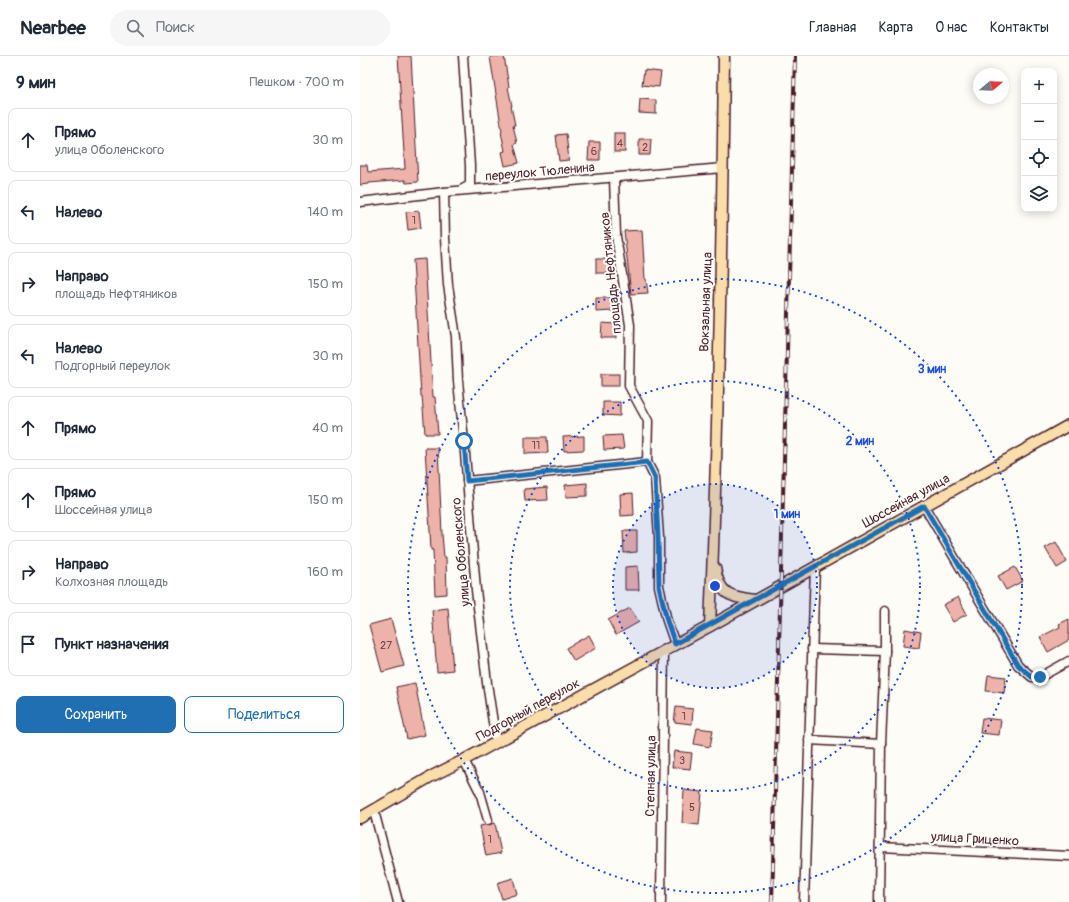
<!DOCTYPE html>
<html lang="ru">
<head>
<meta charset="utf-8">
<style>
	body { margin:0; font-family:Pangolin,sans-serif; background:#f6f6f7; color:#1f2937 }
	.controls { position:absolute; right:12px; top:12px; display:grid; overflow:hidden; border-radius:8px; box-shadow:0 2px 10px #0003 }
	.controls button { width:36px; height:36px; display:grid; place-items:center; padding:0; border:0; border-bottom:1px solid #e0e1e3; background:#fff; color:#1f2937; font:20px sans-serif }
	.compass { position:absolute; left:613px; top:12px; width:36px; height:36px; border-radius:50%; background:#fff; box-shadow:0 2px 10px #0003; rotate:71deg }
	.stop { position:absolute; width:12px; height:12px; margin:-9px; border:3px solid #1f6fb2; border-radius:50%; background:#fff }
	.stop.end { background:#1f6fb2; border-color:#fff; box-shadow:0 1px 4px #0008 }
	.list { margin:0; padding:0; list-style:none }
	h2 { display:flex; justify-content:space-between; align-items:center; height:52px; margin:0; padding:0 16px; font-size:17px }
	h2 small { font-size:13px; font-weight:400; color:#747a83 }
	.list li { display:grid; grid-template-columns:26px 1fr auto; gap:12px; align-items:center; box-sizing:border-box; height:64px; margin:0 8px 8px; padding:0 8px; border:1px solid #e0e1e3; border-radius:8px }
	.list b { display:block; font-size:15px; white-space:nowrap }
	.list p { margin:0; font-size:13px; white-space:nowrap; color:#747a83 }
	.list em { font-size:13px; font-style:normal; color:#747a83 }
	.actions { display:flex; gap:8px; padding:12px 16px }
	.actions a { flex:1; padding:9px 0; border:1px solid #1f6fb2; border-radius:8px; text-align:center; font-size:14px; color:#1f6fb2 }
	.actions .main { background:#1f6fb2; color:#fff }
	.icon { flex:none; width:22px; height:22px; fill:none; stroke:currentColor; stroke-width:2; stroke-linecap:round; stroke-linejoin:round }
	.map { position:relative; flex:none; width:709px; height:846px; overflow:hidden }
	header { display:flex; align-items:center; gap:24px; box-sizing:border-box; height:56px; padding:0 20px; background:#fff; border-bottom:1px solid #e0e1e3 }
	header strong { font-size:19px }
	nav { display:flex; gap:22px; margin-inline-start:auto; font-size:14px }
	.search { width:280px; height:36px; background:#f6f6f7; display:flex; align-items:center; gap:10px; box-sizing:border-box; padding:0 14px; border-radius:22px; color:#747a83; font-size:15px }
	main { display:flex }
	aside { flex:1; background:#fff }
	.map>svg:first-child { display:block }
	.building { fill:#edb2aa; stroke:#4a1f2b }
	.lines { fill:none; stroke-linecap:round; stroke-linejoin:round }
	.minor-casing { stroke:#4a1f2b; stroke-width:11 }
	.major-casing { stroke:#4a1f2b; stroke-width:13 }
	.minor { stroke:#fdfcf7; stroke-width:8 }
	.major { stroke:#f9ddab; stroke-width:10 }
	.rail-casing { stroke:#4a1f2b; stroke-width:4 }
	.rail { stroke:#fdfcf7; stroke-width:2.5; stroke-dasharray:8; stroke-linecap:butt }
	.route { stroke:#1f6fb2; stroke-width:5 }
	.ring { fill:none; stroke:#1d4ed8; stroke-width:2; stroke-dasharray:2 4 }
	.labels { text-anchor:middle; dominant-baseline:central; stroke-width:4; stroke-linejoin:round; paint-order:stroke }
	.number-label { font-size:11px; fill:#73444b }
	.street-label { font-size:13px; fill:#4a1f2b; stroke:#fdfcf7 }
	.centre { fill:#1d4ed8; stroke:#fdfcf7; stroke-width:2 }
	.ring-label { font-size:12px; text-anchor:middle; font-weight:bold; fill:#1d4ed8; stroke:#fdfcf7; stroke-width:4; stroke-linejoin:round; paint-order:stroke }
</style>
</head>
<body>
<header>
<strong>Nearbee</strong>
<div class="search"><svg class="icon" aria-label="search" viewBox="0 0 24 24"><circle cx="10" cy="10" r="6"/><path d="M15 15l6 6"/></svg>Поиск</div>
<nav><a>Главная</a><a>Карта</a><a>О нас</a><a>Контакты</a></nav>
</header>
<main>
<aside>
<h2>9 мин<small>Пешком · 700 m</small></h2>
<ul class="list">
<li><svg class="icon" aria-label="ahead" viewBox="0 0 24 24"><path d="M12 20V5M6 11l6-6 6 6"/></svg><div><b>Прямо</b><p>улица Оболенского</p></div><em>30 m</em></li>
<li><svg class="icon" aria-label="left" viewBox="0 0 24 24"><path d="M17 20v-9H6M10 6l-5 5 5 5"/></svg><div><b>Налево</b></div><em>140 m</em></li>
<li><svg class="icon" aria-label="right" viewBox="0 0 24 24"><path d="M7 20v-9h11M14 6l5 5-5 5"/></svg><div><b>Направо</b><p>площадь Нефтяников</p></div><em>150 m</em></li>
<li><svg class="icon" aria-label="left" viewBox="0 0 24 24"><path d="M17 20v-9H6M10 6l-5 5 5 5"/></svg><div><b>Налево</b><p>Подгорный переулок</p></div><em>30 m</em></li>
<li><svg class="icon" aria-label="ahead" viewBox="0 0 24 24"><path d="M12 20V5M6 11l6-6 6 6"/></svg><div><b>Прямо</b></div><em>40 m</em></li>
<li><svg class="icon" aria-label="ahead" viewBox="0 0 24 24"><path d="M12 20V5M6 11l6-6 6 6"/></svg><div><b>Прямо</b><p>Шоссейная улица</p></div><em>150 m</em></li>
<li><svg class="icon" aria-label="right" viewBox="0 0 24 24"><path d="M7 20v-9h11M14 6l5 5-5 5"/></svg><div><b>Направо</b><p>Колхозная площадь</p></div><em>160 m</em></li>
<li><svg class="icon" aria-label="arrive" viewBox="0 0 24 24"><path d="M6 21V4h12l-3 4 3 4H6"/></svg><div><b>Пункт назначения</b></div></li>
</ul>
<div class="actions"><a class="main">Сохранить</a><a>Поделиться</a></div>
</aside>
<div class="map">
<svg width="709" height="846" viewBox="0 0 709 846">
	<rect width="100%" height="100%" fill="#fdfcf7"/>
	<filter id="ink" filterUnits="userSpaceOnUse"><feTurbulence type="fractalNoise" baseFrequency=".025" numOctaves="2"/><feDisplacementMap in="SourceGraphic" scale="8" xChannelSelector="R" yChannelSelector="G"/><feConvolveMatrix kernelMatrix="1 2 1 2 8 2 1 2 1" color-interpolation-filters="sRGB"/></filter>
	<g filter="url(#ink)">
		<!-- building -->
		<g class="building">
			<path d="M38,0H51L58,126L46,127L45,124L9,127V128L0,129V109H7L8,116L45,113Z"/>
			<path d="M134,0H144L149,31H148L152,50H151L155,69H153L157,87L154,88L159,107L145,110L142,96L145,95L141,76L142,75L130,1Z"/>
			<path d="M284,14L301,16L299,31L282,29Z"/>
			<path d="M280,43L296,44V58L279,57Z"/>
			<rect x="254" y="77" width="11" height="19"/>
			<path d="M206,78L209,104L199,105L196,79Z"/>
			<path d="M279,83H291L290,99H279Z"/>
			<path d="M229,86H240V104H228Z"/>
			<path d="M59,155L61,172L48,174L46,156Z"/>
			<path d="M282,174L285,223H286L288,237L271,238L264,175Z"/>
			<path d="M65,203L73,341H75L78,378H65L62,340H61L53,204Z"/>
			<rect x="236" y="203" width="16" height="14"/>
			<path d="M236,242H251L252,255L236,256Z"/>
			<path d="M242,267L256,268V282H241Z"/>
			<rect x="241" y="318" width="18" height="12"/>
			<path d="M243,346H260V360L243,359Z"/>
			<path d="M262,379L264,393L244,394L243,380Z"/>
			<path d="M224,380V394L204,395L203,381Z"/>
			<path d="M165,381H187L188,397L165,398Z"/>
			<path d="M65,392H78L82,478L84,501H86L87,538L75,539L73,494H71L70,475Z"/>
			<path d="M227,427V440L206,441L205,429Z"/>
			<path d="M187,431L188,444L165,445L164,433Z"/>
			<path d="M273,437L274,459L261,460L260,438Z"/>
			<path d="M263,475H277V496L264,497Z"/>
			<path d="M696,486L707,506L697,512L685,492Z"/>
			<path d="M278,510L279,534H265V511Z"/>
			<path d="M655,511L663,525L646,534L638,520Z"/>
			<path d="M598,541L607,558L593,566L583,549Z"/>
			<path d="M88,552L93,614L77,616L72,554Z"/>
			<path d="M270,552L279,566L256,579L248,564Z"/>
			<path d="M31,563L44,610L22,616L9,569Z"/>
			<path d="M709,563V584L688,596L680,581L700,571L699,568Z"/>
			<path d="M545,573L561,576L559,592L543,590Z"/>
			<path d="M229,579L236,592L214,605L206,592Z"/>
			<path d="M628,619L646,621L644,637L626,635Z"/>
			<path d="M55,627L65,679L47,683L36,631Z"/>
			<path d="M316,651L333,653L332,668L314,666Z"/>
			<path d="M622,662L641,664L639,679L620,677Z"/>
			<path d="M337,672L353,674L350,691L334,688Z"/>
			<path d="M314,695L332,697L330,713L312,711Z"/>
			<path d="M324,734L342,736L339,769L322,767Z"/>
			<path d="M135,767L141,797L126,800L120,770Z"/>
			<path d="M153,822L157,838L142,843L137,827Z"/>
		</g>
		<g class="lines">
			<!-- minor casing -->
			<g class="minor-casing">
				<g id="minor">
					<path d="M254,122L256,180L270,269L269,330L288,365L287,406L295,422L299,481V530L307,565L315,588"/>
					<path d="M101,134L110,129V110L103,0"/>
					<path d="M84,136L85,182L88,229L96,281L98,325L104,385L116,534L127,627L136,686"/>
					<path d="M0,146L84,136L363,112"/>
					<path d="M107,425L287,406"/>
					<path d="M564,450L658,609L672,621H680L709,605"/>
					<path d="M452,593L525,595"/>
					<path d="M449,684L521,688"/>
					<path d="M104,704L120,736L128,764"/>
					<path d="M14,755L38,846"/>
					<path d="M520,791L709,800"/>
					<path d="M301,846L304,594"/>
					<path d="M444,846L455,511"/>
					<path d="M519,846L521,688L525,595V555"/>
				</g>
			</g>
			<!-- major casing -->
			<g class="major-casing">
				<g id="major">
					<path d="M355,512C359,539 371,541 395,544"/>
					<path d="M350,570C358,380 362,190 364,0"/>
					<path d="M0,762L72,720L104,704L350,570L709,369"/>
				</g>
			</g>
			<!-- minor -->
			<use href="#minor" class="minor"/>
			<!-- major -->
			<use href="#major" class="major"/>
			<!-- rail casing -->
			<g class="rail-casing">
				<path id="rail" d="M412,846L435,0"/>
			</g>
			<!-- rail -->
			<use href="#rail" class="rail"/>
		</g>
	</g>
	<g class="lines" filter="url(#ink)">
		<!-- route -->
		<path class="route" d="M104,385L107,425L287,406L295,422L298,482L299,530L307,565L315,588L564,450L658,609L672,621H680"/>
	</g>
	<!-- distance rings -->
	<circle cx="355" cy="530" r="102" fill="#1d4ed8" fill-opacity=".12"/>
	<g class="ring">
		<circle cx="355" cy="530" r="102"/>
		<circle cx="355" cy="530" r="205"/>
		<circle cx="355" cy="530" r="307"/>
	</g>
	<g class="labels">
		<!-- number labels -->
		<g class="number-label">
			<text x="260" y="87">4</text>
			<text x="285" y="91">2</text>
			<text x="234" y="95">6</text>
			<text x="54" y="164">1</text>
			<text x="176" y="389">11</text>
			<text x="26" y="589">27</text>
			<text x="324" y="660">1</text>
			<text x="322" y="704">3</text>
			<text x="332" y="751">5</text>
			<text x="130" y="783">1</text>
		</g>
		<!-- street labels -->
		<g class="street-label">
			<text transform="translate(180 116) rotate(-5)">переулок Тюленина</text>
			<text transform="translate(251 217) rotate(-96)">площадь Нефтяников</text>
			<text transform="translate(346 246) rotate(-88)">Вокзальная улица</text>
			<text transform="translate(546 445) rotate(-29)">Шоссейная улица</text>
			<text transform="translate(101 496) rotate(-95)">улица Оболенского</text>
			<text transform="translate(168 654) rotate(-29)">Подгорный переулок</text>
			<text transform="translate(291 720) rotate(-89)">Степная улица</text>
			<text transform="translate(615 783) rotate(3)">улица Гриценко</text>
		</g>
	</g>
	<circle cx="355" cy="530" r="6" class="centre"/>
	<g class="ring-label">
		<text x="572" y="317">3 мин</text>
		<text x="500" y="389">2 мин</text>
		<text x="427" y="462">1 мин</text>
	</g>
</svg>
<div class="controls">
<button>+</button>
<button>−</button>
<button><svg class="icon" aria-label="locate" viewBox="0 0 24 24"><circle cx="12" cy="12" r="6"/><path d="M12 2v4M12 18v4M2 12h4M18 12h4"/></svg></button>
<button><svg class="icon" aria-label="layers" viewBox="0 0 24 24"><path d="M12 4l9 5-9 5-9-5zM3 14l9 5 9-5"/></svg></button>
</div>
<svg class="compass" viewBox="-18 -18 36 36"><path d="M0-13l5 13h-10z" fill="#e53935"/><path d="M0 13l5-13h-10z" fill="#747a83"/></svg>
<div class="stop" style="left:104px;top:385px"></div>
<div class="stop end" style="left:680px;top:621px"></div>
</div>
</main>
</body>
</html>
